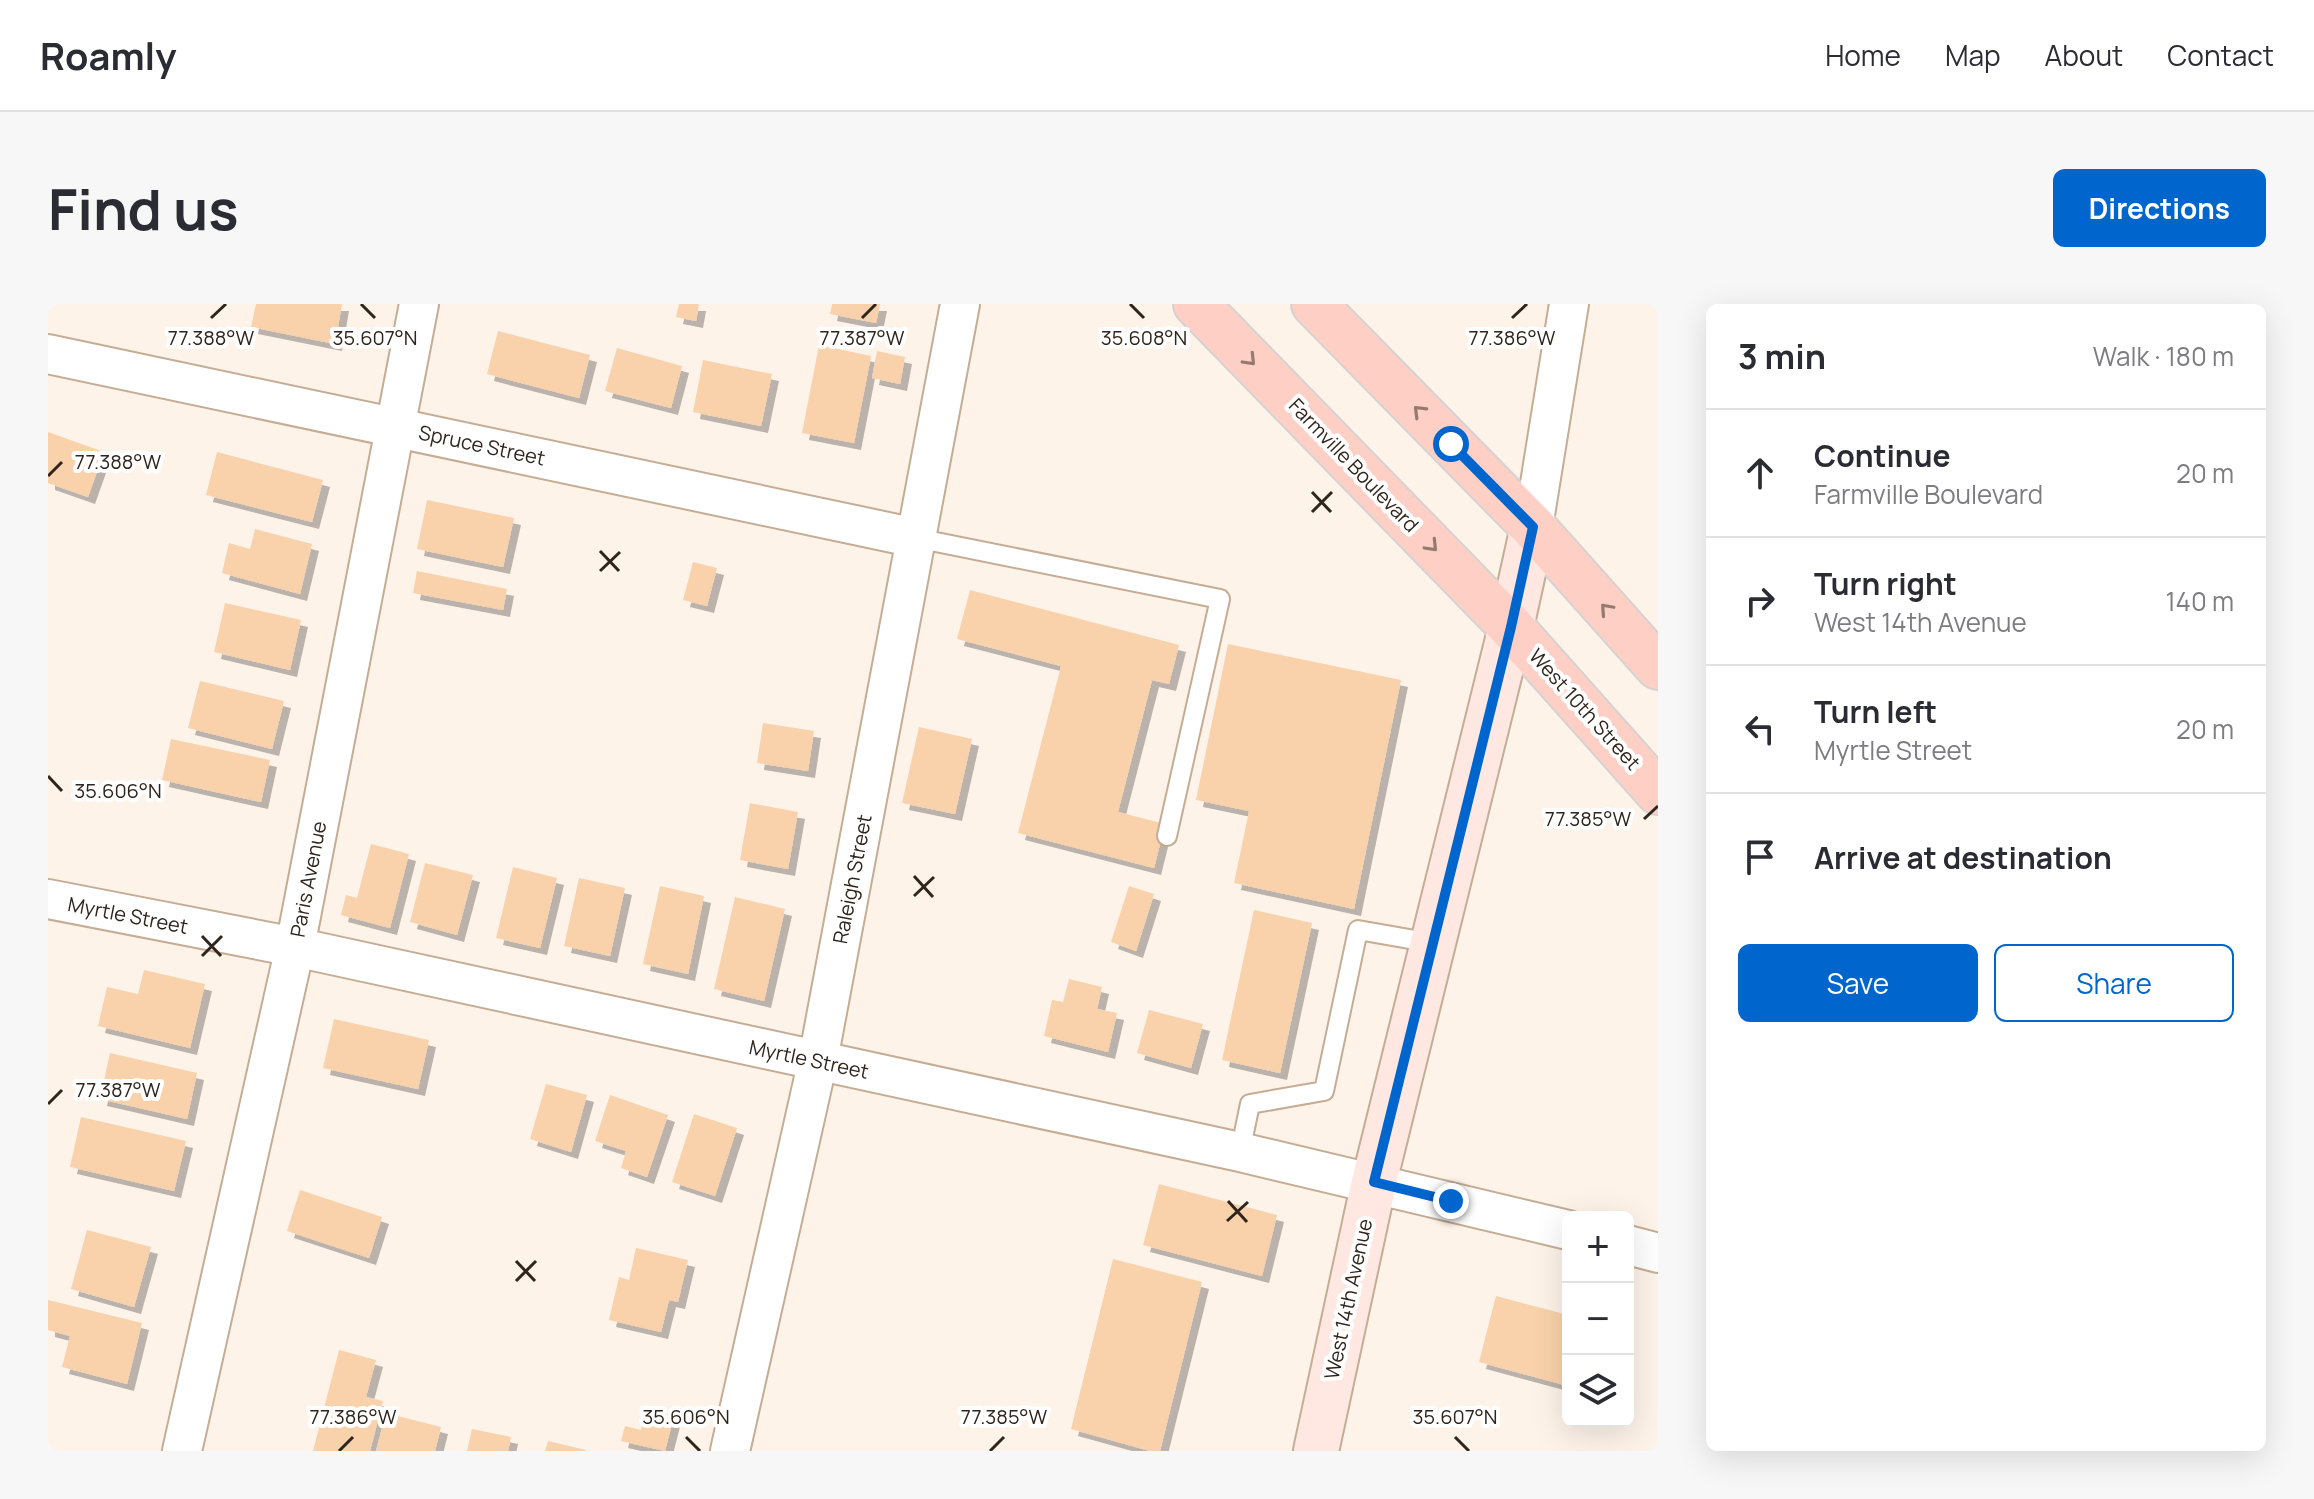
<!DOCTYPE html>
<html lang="en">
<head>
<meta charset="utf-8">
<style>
	body { margin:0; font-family:Manrope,sans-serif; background:#f7f7f7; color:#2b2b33 }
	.controls { position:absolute; right:24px; bottom:24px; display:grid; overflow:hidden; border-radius:12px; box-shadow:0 8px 32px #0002 }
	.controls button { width:72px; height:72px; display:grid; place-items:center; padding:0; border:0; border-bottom:2px solid #e1e1e2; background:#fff; color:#2b2b33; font:40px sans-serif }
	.stop { position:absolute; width:24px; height:24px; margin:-18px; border:6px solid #0066ce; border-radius:50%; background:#fff }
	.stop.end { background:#0066ce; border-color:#fff; box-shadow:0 2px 8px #0008 }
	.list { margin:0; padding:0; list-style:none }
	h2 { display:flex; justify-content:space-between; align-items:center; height:104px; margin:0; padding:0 32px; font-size:34px }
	h2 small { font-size:26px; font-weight:400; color:#7c7c81 }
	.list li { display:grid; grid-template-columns:52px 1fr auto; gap:24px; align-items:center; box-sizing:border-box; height:128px; padding:0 32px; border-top:2px solid #e1e1e2 }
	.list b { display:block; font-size:30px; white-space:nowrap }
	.list p { margin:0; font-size:26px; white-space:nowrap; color:#7c7c81 }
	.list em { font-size:26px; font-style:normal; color:#7c7c81 }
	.actions { display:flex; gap:16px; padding:24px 32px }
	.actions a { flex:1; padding:18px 0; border:2px solid #0066ce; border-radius:12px; text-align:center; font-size:28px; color:#0066ce }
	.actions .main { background:#0066ce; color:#fff }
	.icon { flex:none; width:44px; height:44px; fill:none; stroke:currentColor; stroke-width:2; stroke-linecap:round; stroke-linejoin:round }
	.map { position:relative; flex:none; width:1610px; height:1147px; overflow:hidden; border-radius:12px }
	header { display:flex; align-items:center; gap:48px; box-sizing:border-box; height:112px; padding:0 40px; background:#fff; border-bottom:2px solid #e1e1e2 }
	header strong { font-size:38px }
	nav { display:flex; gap:44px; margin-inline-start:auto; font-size:28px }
	.intro { display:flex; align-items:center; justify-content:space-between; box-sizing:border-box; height:192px; padding:0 48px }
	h1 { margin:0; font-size:56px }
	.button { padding:20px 36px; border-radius:12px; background:#0066ce; color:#fff; font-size:28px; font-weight:700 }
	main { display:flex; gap:48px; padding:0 48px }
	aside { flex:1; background:#fff; border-radius:12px; box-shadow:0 8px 32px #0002 }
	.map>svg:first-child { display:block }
	.building { fill:#f9d2ab; filter:url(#shadow) }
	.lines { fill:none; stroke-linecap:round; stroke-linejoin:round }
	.service-casing { stroke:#c5ad95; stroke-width:22 }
	.minor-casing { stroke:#c5ad95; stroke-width:42 }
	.secondary-casing { stroke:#c5ad95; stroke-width:48 }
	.primary-casing { stroke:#d5d3d2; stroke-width:48 }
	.service { stroke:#fff; stroke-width:18 }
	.minor { stroke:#fff; stroke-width:38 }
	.secondary { stroke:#ffe7e2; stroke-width:44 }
	.primary { stroke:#fed0c5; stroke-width:44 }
	.oneway { stroke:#967a70 }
	.route { stroke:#0066ce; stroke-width:10 }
	.ticks { fill:none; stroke:#2f251c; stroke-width:3 }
	.labels { text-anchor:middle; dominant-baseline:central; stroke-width:8; stroke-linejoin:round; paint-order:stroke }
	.street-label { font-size:20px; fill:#2f251c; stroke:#fff }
	.ticks-label { font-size:20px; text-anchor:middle; fill:#2f251c; stroke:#fff; stroke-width:8; stroke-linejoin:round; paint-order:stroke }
</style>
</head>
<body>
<header>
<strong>Roamly</strong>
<nav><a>Home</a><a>Map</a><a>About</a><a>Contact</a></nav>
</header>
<div class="intro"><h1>Find us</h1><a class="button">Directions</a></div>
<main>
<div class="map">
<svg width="1610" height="1147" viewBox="0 0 1610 1147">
	<defs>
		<filter id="shadow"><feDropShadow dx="7" dy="7" stdDeviation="0" flood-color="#0004"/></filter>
	</defs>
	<rect width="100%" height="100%" fill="#fdf3e9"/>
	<!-- building -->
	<g class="building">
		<path d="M208,0H294L287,40L203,23Z"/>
		<path d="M631,0H651L648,17L628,13Z"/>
		<path d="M784,0H832L828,19L782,10Z"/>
		<path d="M450,27L542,51L531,94L439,70Z"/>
		<path d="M771,41L823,52L806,139L754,129Z"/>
		<path d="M569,44L634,62L623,104L557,87Z"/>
		<path d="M829,47L857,53L852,80L824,74Z"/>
		<path d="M655,56L724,70L713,122L645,108Z"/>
		<path d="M0,128L56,148L40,193L0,179Z"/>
		<path d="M169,148L275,176L264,218L158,191Z"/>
		<path d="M379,196L466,214L455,263L369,245Z"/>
		<path d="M207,225L264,240L252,290L174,269L181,239L202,245Z"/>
		<path d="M645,258L669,264L659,302L635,296Z"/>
		<path d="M369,267L459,285L455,306L365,289Z"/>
		<path d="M922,286L1131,341L1121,380L1104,376L1070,508L1117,520L1106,564L970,529L1013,362L909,335Z"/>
		<path d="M177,299L253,316L242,366L166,348Z"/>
		<path d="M1180,340L1353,376L1306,605L1186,579L1201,507L1148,496Z"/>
		<path d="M152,377L236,397L224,445L140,424Z"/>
		<path d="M715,419L766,427L760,467L709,459Z"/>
		<path d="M871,423L924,435L907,510L854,499Z"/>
		<path d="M123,435L222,456L213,498L114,476Z"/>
		<path d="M702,499L750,508L740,565L692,556Z"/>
		<path d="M323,540L361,550L342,624L293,611L298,591L309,594Z"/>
		<path d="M377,559L425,571L409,631L362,618Z"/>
		<path d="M465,563L509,574L492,644L448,634Z"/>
		<path d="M531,574L577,584L562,652L516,642Z"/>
		<path d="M612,582L656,592L640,670L595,660Z"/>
		<path d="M1081,582L1106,590L1088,647L1063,638Z"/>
		<path d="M687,593L737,605L716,697L666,685Z"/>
		<path d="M1206,606L1264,619L1232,769L1174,756Z"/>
		<path d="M96,666L157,680L142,744L50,722L59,683L90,690Z"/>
		<path d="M1021,675L1054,683L1049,705L1069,709L1060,748L996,732L1004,696L1015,698Z"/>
		<path d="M1101,706L1155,720L1143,764L1089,749Z"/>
		<path d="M286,715L381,736L370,785L275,764Z"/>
		<path d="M62,749L149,769L139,815L52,795Z"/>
		<path d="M498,780L539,791L523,848L482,835Z"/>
		<path d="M562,791L620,811L599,873L573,864L578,847L547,837Z"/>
		<path d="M646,810L689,824L667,892L624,878Z"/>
		<path d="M33,813L138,837L126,887L22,863Z"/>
		<path d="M1111,880L1229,911L1214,972L1095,941Z"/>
		<path d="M252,886L334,913L321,954L239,927Z"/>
		<path d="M39,926L103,943L86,1003L23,985Z"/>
		<path d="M588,944L640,956L630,998L621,996L613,1028L561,1016L571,973L581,976Z"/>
		<path d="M1065,955L1154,978L1112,1147H1102L1023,1125Z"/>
		<path d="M1448,992L1520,1011V1082L1431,1058Z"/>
		<path d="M0,996L94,1019L79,1080L14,1063L22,1032L0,1026Z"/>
		<path d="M291,1046L328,1056L318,1093L335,1097L322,1147H265Z"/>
		<path d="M598,1105L626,1112L617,1147L573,1137L577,1122L593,1126Z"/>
		<path d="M338,1109L393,1123L387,1147H328Z"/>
		<path d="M424,1125L463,1133L460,1147H419Z"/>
		<path d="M500,1137L538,1146L537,1147H497Z"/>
	</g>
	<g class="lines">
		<!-- service casing -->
		<g class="service-casing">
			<g id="service">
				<path d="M868,234L1172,295L1119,532"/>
				<path d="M1192,848L1202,800L1276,787L1310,626L1384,639"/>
			</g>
		</g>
		<!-- minor casing -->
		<g class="minor-casing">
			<g id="minor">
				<path d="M0,50L868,234"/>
				<path d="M1485,223L1521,0"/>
				<path d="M0,595L247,643L1192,848L1520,926"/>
				<path d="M1580,941L1610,949"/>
				<path d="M134,1147L247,643L371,0"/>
				<path d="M682,1147L770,756L912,0"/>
			</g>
		</g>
		<!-- secondary casing -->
		<g class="secondary-casing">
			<path id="secondary" d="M1268,1147L1326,878L1463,323L1485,223"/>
		</g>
		<!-- primary casing -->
		<g class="primary-casing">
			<g id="primary">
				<path d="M1148,0L1463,323L1610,488"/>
				<path d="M1266,0L1485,223L1610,363"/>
			</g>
		</g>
		<!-- service -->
		<use href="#service" class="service"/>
		<!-- minor -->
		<use href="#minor" class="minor"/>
		<!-- secondary -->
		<use href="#secondary" class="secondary"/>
		<!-- primary -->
		<use href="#primary" class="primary"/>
	</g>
	<!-- one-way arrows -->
	<defs><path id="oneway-chevron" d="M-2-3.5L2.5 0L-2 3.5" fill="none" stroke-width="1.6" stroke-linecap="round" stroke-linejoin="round" transform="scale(2)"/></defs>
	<g class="oneway">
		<use href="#oneway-chevron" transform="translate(1202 56) rotate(46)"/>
		<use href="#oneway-chevron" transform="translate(1371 107) rotate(-135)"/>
		<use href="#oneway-chevron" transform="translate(1384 242) rotate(46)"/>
		<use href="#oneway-chevron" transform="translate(1558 305) rotate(-132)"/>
	</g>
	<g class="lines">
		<!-- route -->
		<path class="route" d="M1403,897L1326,878L1463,323L1485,223L1403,140"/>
	</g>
	<!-- ticks -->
	<path class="ticks" d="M313,0L327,14M1082,0L1096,14M163,14L178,0M814,14L828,0M1464,14L1479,0M0,172L14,158M1264,188L1283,208M1264,208L1284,188M552,247L571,267M552,267L572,248M0,472L14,487M1596,515L1610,502M866,572L885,593M866,592L886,573M154,632L173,652M154,652L174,632M0,800L14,786M1180,897L1199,918M1179,917L1200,898M468,957L487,977M468,977L488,957M638,1133L652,1147M1407,1133L1421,1147M291,1147L305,1133M942,1147L956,1133"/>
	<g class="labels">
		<!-- street labels -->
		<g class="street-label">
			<text transform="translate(434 141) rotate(12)">Spruce Street</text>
			<text transform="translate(1306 161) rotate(46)">Farmville Boulevard</text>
			<text transform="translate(1537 405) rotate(48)">West 10th Street</text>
			<text transform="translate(260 575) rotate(-79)">Paris Avenue</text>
			<text transform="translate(804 575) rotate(-79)">Raleigh Street</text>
			<text transform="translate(80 611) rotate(11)">Myrtle Street</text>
			<text transform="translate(761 755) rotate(12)">Myrtle Street</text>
			<text transform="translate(1300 995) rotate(-78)">West 14th Avenue</text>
		</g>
	</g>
	<g class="ticks-label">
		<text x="163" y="41">77.388°W</text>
		<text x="814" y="41">77.387°W</text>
		<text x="1464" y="41">77.386°W</text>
		<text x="327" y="41">35.607°N</text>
		<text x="1096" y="41">35.608°N</text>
		<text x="70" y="165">77.388°W</text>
		<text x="70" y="494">35.606°N</text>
		<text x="1540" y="522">77.385°W</text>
		<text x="70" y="793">77.387°W</text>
		<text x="638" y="1120">35.606°N</text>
		<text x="1407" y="1120">35.607°N</text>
		<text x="305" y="1120">77.386°W</text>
		<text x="956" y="1120">77.385°W</text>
	</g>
</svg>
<div class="controls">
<button>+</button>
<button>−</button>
<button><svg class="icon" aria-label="layers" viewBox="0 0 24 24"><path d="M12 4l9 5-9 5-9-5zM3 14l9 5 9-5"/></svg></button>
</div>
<div class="stop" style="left:1403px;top:140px"></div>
<div class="stop end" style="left:1403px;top:897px"></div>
</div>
<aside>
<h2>3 min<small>Walk · 180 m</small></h2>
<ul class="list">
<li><svg class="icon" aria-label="ahead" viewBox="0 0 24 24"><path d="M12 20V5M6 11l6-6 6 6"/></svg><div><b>Continue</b><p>Farmville Boulevard</p></div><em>20 m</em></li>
<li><svg class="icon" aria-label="right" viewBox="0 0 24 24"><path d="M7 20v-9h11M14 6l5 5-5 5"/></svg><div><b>Turn right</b><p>West 14th Avenue</p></div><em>140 m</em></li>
<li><svg class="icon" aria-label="left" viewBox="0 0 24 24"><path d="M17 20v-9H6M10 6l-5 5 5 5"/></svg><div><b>Turn left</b><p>Myrtle Street</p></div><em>20 m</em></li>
<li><svg class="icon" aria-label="arrive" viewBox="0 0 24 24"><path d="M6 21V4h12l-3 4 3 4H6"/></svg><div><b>Arrive at destination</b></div></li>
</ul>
<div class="actions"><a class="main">Save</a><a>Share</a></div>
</aside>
</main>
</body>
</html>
